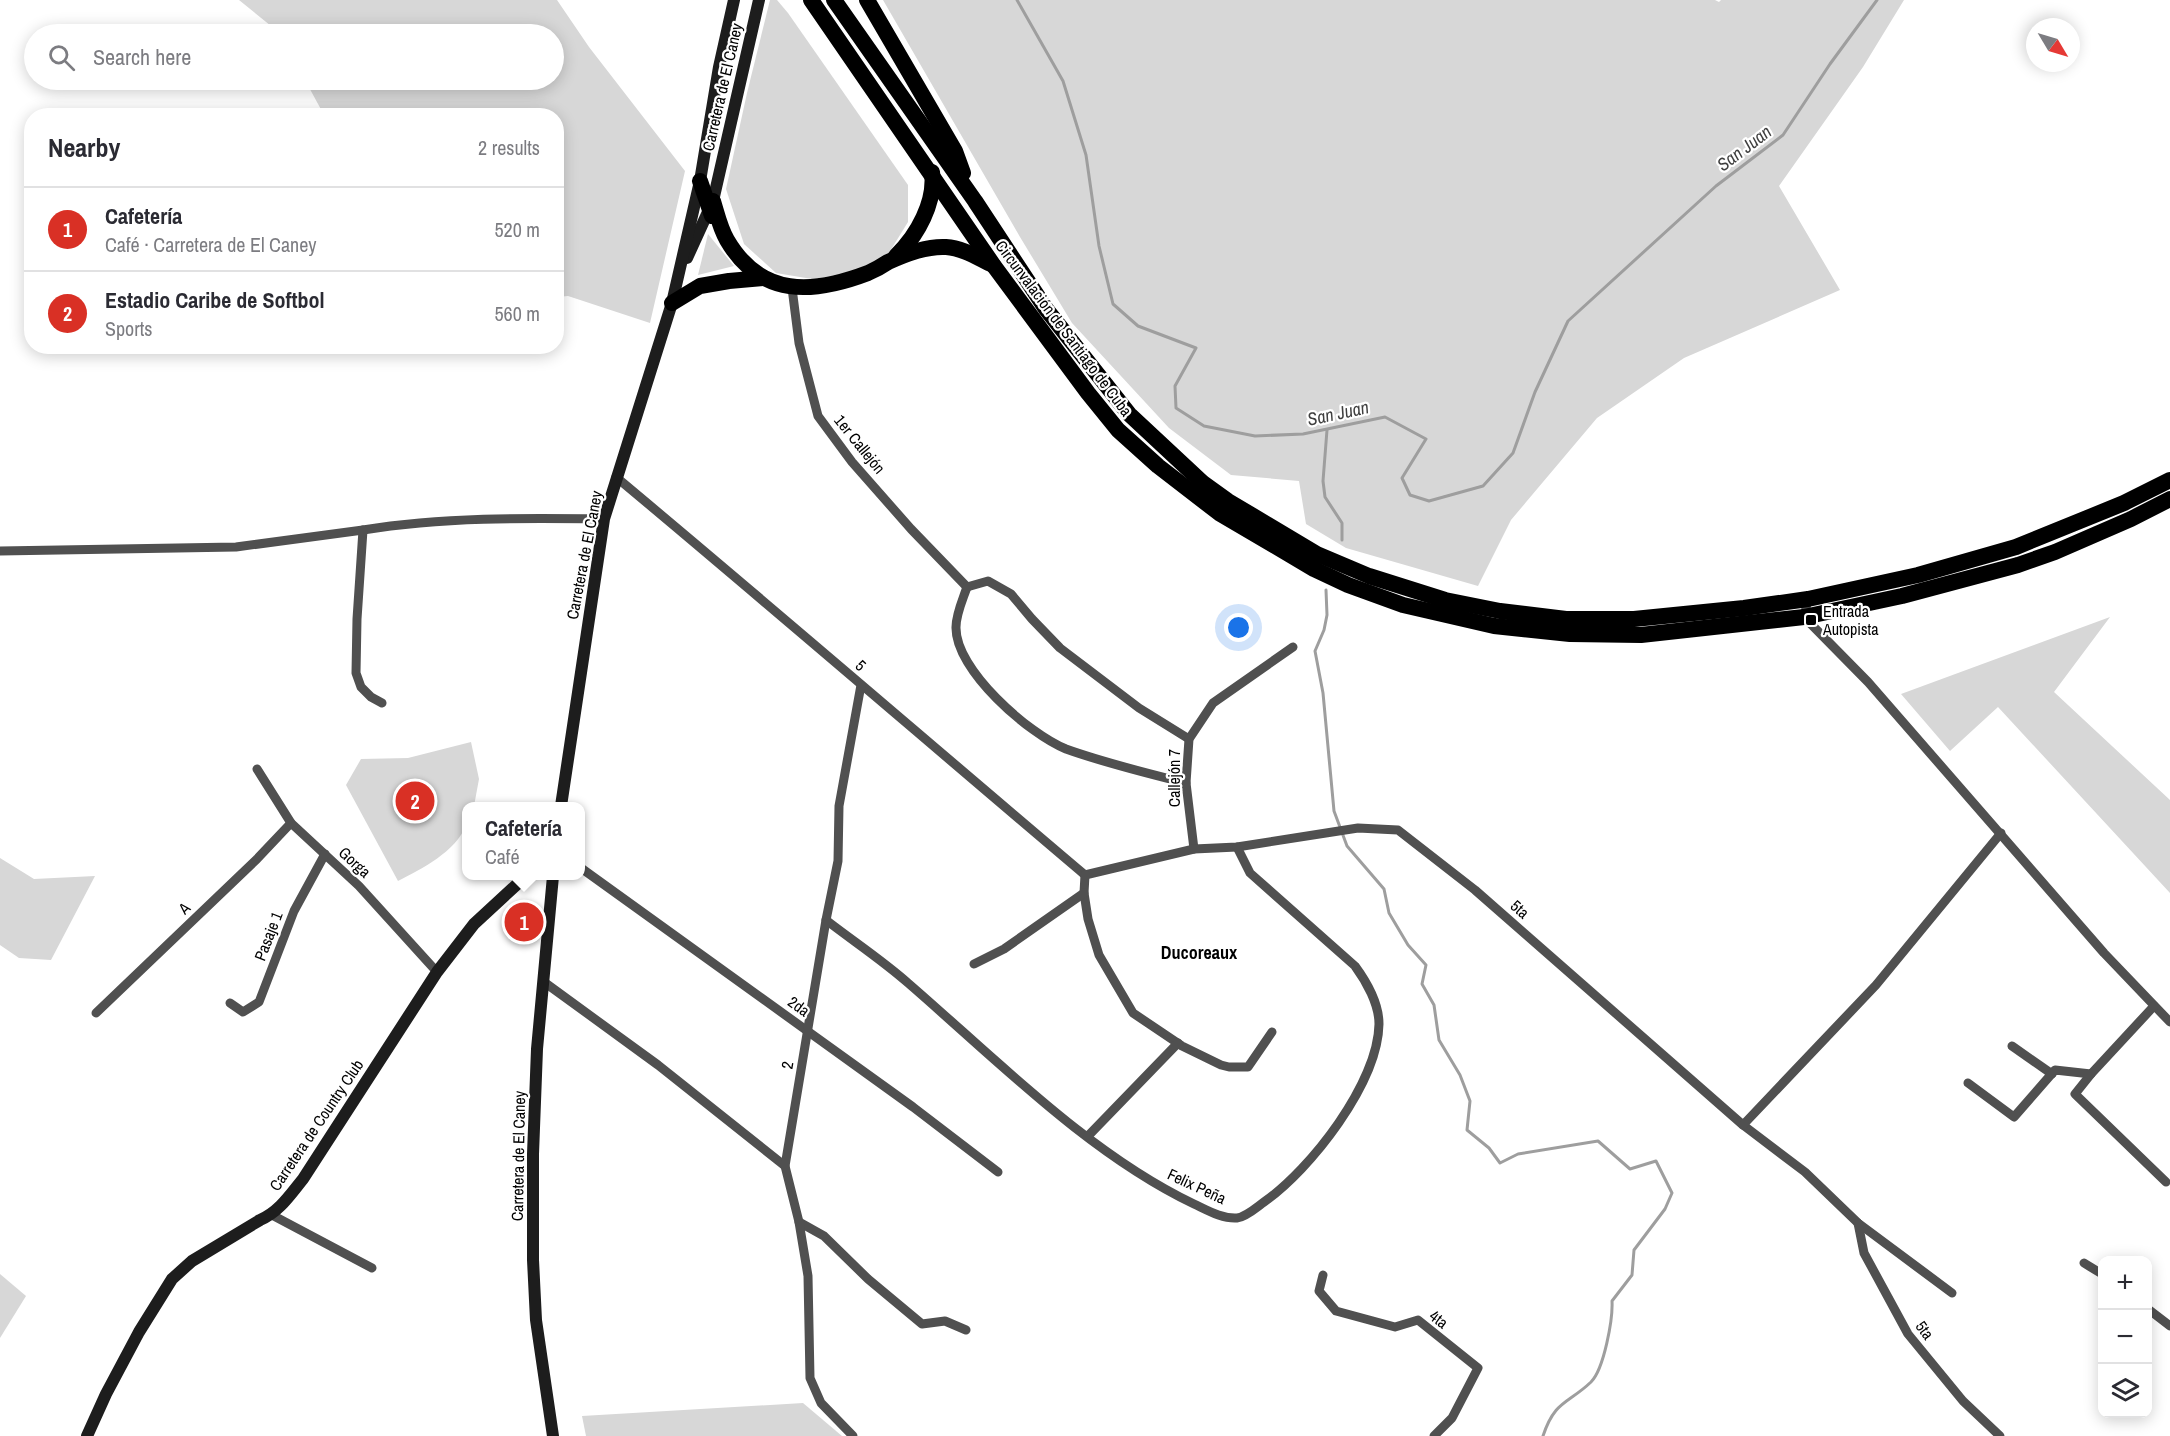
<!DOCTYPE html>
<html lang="en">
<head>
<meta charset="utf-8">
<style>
	body { margin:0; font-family:"Archivo Narrow",sans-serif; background:#f7f7f7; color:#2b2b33 }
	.controls { position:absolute; right:18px; bottom:18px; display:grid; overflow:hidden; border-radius:12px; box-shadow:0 3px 15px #0003 }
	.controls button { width:54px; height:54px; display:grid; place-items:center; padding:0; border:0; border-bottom:2px solid #e1e1e2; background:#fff; color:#2b2b33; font:30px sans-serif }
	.compass { position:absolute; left:2026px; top:18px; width:54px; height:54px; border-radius:50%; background:#fff; box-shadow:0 3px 15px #0003; rotate:128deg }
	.you { position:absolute; left:1239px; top:628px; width:21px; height:21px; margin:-15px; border:4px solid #fff; border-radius:50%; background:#1a73e8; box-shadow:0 0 0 9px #1a73e833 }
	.badge { display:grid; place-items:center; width:39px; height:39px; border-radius:50%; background:#d93025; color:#fff; font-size:20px; font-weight:700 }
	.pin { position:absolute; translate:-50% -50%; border:3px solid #fff; box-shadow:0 2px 6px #0006 }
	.popup { position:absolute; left:462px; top:802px; width:123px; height:78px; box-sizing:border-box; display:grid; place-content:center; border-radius:12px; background:#fff; filter:drop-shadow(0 2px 4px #0005); font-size:20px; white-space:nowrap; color:#7c7c81 }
	.popup b { font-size:22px; color:#2b2b33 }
	.popup::after { content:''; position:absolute; left:50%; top:100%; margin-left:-12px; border:12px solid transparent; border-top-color:#fff }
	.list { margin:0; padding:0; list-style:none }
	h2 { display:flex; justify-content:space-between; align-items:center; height:78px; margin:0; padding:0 24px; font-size:26px }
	h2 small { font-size:20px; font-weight:400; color:#7c7c81 }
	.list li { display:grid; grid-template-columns:39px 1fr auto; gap:18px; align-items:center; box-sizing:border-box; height:84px; padding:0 24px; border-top:2px solid #e1e1e2 }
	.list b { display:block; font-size:22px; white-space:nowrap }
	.list p { margin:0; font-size:20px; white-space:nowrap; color:#7c7c81 }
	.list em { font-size:20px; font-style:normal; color:#7c7c81 }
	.icon { flex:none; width:33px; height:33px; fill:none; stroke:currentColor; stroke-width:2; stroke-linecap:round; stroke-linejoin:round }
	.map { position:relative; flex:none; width:2170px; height:1436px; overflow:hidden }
	.search { position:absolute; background:#fff; box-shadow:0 3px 15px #0003; left:24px; top:24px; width:540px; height:66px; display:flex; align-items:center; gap:15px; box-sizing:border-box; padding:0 21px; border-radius:33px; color:#7c7c81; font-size:22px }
	.panel { position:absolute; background:#fff; box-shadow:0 3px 15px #0003; left:24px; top:108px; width:540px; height:246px; border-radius:24px }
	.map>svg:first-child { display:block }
	.green { fill:#d7d7d7 }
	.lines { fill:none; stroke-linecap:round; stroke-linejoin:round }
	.stream { stroke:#9e9e9e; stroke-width:3 }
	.street { stroke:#505050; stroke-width:9 }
	.secondary { stroke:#1d1d1d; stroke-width:12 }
	.highway { stroke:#000; stroke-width:16 }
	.poi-dot { fill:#000; stroke:#fff; stroke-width:2 }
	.labels { text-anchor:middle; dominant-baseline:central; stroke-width:4.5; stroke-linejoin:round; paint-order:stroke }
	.street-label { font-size:16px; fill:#000; stroke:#fff }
	.poi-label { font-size:16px; fill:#000; stroke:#fff; text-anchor:start }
	.water-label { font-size:18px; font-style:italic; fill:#3f3f3f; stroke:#fff }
	.neighbourhood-label { font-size:18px; font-weight:bold; fill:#000; stroke:#fff }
</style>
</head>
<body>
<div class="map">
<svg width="2170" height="1436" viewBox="0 0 2170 1436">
	<rect width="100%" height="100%" fill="#fff"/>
	<!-- green -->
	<g class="green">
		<path d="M239,0H557L589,47L685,171L650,323L568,296L557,297L556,116L324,115L305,80H554V34H281Z"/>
		<path d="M770,0H777L788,13L908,185V222L887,256L857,272L812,279L776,273L744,244L726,189L747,93Z"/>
		<path d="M883,0H1715L1719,2L1721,0H1904L1863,67L1779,186L1840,290L1684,358L1597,418L1511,520L1478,586L1346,548L1306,524L1299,481L1231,475L1169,428L1072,323L1020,237Z"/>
		<path d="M708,234L734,266L698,275Z"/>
		<path d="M2110,617L2054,692L2170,800V893L1998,707L1950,751L1901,694Z"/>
		<path d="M471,742L479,779L474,806H467C467,812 468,820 466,825C456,852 421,869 398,881L346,785L361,759L408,758Z"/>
		<path d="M0,858L34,879L95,876L51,960L19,958L0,945Z"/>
		<path d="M0,1274L26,1296L0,1338Z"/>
		<path d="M803,1403L842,1436H586L582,1416Z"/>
	</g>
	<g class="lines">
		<!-- stream -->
		<g class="stream">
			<path d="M1017,0L1063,81L1086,155L1099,246L1113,304L1138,326L1196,348L1175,386L1176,408L1204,426L1255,436L1303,434L1385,417L1426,439L1402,478L1410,495L1429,501L1483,486L1513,453L1535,392L1568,321L1716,186L1783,135L1830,64L1877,0"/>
			<path d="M1327,430L1323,481L1325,497L1342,523V540"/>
			<path d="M1326,590L1327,615L1324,630L1315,651L1323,693L1334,811L1347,846L1384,889L1389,913L1408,945L1426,965L1422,984L1434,1005L1439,1040L1460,1075L1470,1101L1467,1130L1489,1148L1500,1163L1518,1154L1598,1141L1630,1169L1656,1161L1672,1193L1665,1209L1634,1250L1632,1275L1612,1301C1613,1319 1604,1369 1591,1382C1568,1404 1555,1400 1543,1436"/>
		</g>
		<!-- street -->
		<g class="street">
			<path d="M792,288L799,343L818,416L852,462L911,529L967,587"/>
			<path d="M616,477C773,608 928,742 1085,875"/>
			<path d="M363,530C443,517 524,518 604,519"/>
			<path d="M0,551L236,547L363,530L357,619L356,673L361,687L371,697L382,703"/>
			<path d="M967,587C963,599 956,614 956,627C955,670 1029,734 1066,749C1105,763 1146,773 1186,783"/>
			<path d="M967,587L988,581L1011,594L1032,619L1060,648L1139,708L1189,739"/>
			<path d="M1808,599L1804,617L1868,682L2104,953L2170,1022"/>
			<path d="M257,769L291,823L359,886L437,972"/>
			<path d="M1194,849L1186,783L1189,739L1213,703L1293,647"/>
			<path d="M581,868L913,1107L998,1172"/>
			<path d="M1085,875L1194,849L1237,847L1358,828L1398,830L1475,890L1743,1125L1805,1172L1858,1223L1952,1293"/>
			<path d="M1085,875L1084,893L1088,919L1099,955L1133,1013L1182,1046L1221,1065L1229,1067H1248L1272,1032"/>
			<path d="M826,920C853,941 882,960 908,983C996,1059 1089,1154 1194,1204C1207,1210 1222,1219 1237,1218C1246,1217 1257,1207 1264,1202C1311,1169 1378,1083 1379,1024C1379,1004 1366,981 1355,966L1250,873L1237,847"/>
			<path d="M974,964L1004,949L1084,893"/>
			<path d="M544,982L658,1065L785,1166"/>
			<path d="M230,1003L243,1012L259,1002L294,911L325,854"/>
			<path d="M96,1013L257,859L291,823"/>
			<path d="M2012,1046L2052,1074"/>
			<path d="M2091,1074L2075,1094L2166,1182"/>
			<path d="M1968,1083L2014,1117L2055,1070L2091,1074L2154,1006"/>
			<path d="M1743,1125L1876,985L2001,833"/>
			<path d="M1088,1136L1178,1043"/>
			<path d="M272,1215L372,1268"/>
			<path d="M799,1222L824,1236L868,1279L922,1324L945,1321L966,1330"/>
			<path d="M1858,1223L1864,1253L1908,1334L1963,1401L2000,1436"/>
			<path d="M2084,1263L2102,1274"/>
			<path d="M1323,1275L1319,1291L1336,1311L1395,1327L1418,1320L1478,1368L1452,1418L1434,1436"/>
			<path d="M2148,1309L2170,1326"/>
			<path d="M853,1436L821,1403L810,1378L808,1276L799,1222L785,1166L826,920L838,861L839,806L861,685"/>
		</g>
		<!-- secondary -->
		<g class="secondary">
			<path d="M687,258L713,201L759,0"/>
			<path d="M561,806L604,519L672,303L700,181L719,67L734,0"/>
			<path d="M553,876L537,1049L533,1154V1260L536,1320L553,1436"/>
			<path d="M87,1436L106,1394L139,1332L172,1279L192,1261L260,1220C279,1212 290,1195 303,1179L437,972L474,924L526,876"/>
		</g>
		<!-- highway -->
		<g class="highway">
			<path d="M811,0L994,266L1088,393L1118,430L1158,466L1219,513L1314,569L1348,585L1403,605L1494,626L1570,634L1641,635L1804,617L1902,596L2018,565L2055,552L2131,519L2170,499"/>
			<path d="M834,0L975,201L1046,309L1129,414L1203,483L1228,501L1317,554L1369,576L1445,600L1500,611L1566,619H1634L1744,608L1808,599L1918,575L2016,547L2124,503L2170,480"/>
			<path d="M867,0L955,151L963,173"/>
			<path d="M700,181L712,216"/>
			<path d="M713,201C717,214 720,228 727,240C761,298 813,294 868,273C875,270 882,266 888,262C905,254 928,246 946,247C963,248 978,258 993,265"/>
			<path d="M896,256C917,236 936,202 932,172"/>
			<path d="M672,303L700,286L729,281L763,278"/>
		</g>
	</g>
	<!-- markers -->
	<rect class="poi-dot" x="1805" y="614" width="12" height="12" rx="3"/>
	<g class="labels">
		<!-- street labels -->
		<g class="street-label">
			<text transform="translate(722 87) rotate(-77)">Carretera de El Caney</text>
			<text transform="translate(1064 328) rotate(53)">Circunvalación de Santiago de Cuba</text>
			<text transform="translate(860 444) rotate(51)">1er Callejón</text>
			<text transform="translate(584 555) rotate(-79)">Carretera de El Caney</text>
			<text transform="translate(861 665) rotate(43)">5</text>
			<text transform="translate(1174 778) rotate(-90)">Callejón 7</text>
			<text transform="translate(355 862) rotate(43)">Gorga</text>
			<text transform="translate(184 908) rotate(-44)">A</text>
			<text transform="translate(1520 909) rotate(41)">5ta</text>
			<text transform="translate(268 936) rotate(-69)">Pasaje 1</text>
			<text transform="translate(799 1006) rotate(36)">2da</text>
			<text transform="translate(787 1065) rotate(-80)">2</text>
			<text transform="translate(316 1125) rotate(-56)">Carretera de Country Club</text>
			<text transform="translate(518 1156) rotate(-89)">Carretera de El Caney</text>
			<text transform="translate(1197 1186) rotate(25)">Felix Peña</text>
			<text transform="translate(1439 1319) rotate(37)">4ta</text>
			<text transform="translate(1925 1330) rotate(54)">5ta</text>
		</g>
		<!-- poi labels -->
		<g class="poi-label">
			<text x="1823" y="611">Entrada<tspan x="1823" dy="18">Autopista</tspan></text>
		</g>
		<!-- water labels -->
		<g class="water-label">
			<text transform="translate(1744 148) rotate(-37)">San Juan</text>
			<text transform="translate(1338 413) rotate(-12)">San Juan</text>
		</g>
		<!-- neighbourhood labels -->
		<g class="neighbourhood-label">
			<text x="1199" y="952">Ducoreaux</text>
		</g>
	</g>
</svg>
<div class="controls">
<button>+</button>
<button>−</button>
<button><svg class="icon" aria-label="layers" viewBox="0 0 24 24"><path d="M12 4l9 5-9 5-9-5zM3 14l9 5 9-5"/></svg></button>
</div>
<svg class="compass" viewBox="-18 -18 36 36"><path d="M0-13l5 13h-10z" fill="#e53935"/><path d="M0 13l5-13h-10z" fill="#7c7c81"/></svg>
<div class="you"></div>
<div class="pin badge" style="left:524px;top:922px">1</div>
<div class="popup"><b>Cafetería</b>Café</div>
<div class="pin badge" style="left:415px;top:801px">2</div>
<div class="search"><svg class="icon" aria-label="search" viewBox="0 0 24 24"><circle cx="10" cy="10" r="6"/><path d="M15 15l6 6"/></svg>Search here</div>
<section class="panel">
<h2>Nearby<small>2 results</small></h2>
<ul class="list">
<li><span class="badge">1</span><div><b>Cafetería</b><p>Café · Carretera de El Caney</p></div><em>520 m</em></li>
<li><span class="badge">2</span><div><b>Estadio Caribe de Softbol</b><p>Sports</p></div><em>560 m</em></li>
</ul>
</section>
</div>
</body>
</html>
